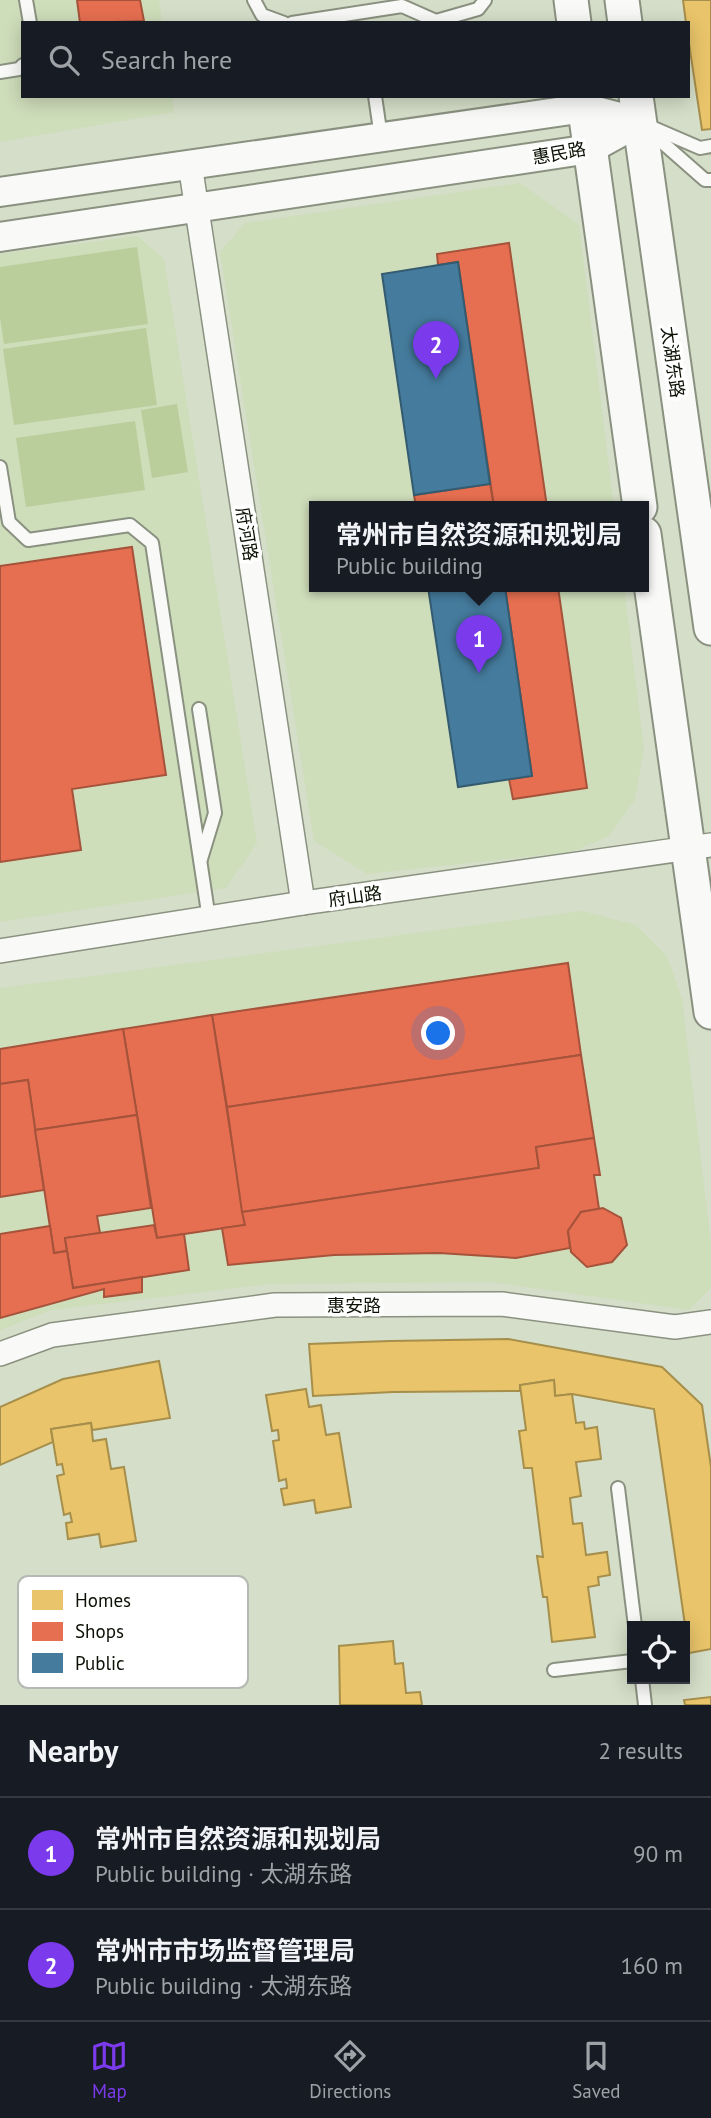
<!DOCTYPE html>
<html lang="en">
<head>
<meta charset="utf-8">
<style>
	body { margin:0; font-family:"PT Sans","Noto Sans SC",sans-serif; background:#242831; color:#f1f3f6 }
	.controls { position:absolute; right:21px; bottom:21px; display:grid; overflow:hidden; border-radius:0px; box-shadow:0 4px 18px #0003 }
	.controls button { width:63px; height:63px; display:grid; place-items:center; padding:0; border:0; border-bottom:2px solid #363941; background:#171b24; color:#f1f3f6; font:35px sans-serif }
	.you { position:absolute; left:439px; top:1034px; width:24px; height:24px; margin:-18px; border:5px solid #fff; border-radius:50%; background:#1a73e8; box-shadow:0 0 0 10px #1a73e833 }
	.badge { display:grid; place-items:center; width:46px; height:46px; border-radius:50%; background:#7c3aed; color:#fff; font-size:23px; font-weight:700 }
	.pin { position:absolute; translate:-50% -58px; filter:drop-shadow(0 2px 4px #0008) }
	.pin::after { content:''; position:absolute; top:37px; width:24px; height:21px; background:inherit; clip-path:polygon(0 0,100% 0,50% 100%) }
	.popup { position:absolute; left:309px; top:501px; width:340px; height:91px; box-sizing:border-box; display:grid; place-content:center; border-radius:0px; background:#171b24; filter:drop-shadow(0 2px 5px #0005); font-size:23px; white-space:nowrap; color:#9ea1a6 }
	.popup b { font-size:26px; color:#f1f3f6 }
	.popup::after { content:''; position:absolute; left:50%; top:100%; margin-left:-14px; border:14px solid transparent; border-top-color:#171b24 }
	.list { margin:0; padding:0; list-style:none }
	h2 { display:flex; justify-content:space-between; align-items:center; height:91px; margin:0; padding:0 28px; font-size:30px }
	h2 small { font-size:23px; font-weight:400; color:#9ea1a6 }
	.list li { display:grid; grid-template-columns:46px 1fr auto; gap:21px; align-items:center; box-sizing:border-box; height:112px; padding:0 28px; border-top:2px solid #363941 }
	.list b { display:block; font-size:26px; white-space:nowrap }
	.list p { margin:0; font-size:23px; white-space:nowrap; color:#9ea1a6 }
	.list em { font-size:23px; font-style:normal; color:#9ea1a6 }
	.icon { flex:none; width:38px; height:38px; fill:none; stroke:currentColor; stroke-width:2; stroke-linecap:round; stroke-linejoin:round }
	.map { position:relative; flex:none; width:711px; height:1705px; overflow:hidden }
	.search { position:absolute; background:#171b24; box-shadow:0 4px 18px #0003; left:21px; right:21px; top:21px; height:77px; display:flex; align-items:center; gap:18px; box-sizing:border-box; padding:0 24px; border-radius:0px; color:#9ea1a6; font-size:26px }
	.sheet { height:315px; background:#171b24 }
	nav { display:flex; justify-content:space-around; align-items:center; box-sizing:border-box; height:98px; border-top:2px solid #363941; background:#171b24; font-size:19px; color:#9ea1a6 }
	nav a { display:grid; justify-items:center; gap:4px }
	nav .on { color:#7c3aed }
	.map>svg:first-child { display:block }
	.built { fill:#ceddba }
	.green { fill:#b9ce9b }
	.homes { fill:#e9c46a; stroke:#a68e4b; stroke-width:2 }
	.shops { fill:#e76f51; stroke:#a5533a; stroke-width:2 }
	.public { fill:#457b9d; stroke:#345b6f; stroke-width:2 }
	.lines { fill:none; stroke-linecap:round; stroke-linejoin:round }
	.service-casing { stroke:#8a9180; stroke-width:16 }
	.minor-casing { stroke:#8a9180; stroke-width:26 }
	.tertiary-casing { stroke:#8a9180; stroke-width:32 }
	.secondary-casing { stroke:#8a9180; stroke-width:37 }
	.service { stroke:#f9faf7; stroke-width:12 }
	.minor { stroke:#f9faf7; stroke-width:23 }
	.tertiary { stroke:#f9faf7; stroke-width:28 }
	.secondary { stroke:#f9faf7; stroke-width:33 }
	.labels { text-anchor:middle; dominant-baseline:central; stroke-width:7; stroke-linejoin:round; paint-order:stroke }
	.street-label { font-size:18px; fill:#0b1104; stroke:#fff }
	.key { fill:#fff; stroke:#b6b8b4; stroke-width:2 }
	.key-label { font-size:19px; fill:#0b1104 }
</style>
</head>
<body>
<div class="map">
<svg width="711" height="1705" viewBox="0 0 711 1705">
	<rect width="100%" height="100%" fill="#d5dec8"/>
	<!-- built -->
	<g class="built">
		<path d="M0,0H159L162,23H23V96H172L174,112L0,142Z"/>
		<path d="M520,183L579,225L614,507H314V587H624L644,749L635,799L609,836L571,852L367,874L314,841L220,252L245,223Z"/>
		<path d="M137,236L164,259L257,843L226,888L0,922V254Z"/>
		<path d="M582,911L636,925L667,956L682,999L711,1245V1288L689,1310L491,1282L270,1284L51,1310L0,1330V988Z"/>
	</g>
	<!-- green -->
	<g class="green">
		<path d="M137,247L148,324L4,344L0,317V267Z"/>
		<path d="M146,328L157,405L14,425L3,349Z"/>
		<path d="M177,404L188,472L152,478L141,410Z"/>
		<path d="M135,421L145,490L26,507L16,438Z"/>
	</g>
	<!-- homes -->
	<g class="homes">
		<path d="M683,0H711V129L702,130L688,37V23H686Z"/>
		<path d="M508,1339L662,1367L702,1405L711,1467V1649L689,1653L654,1409L572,1394L555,1396L554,1380L520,1385V1391L393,1392L313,1396L309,1344L390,1341Z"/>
		<path d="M159,1361L170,1418L92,1430L91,1423L51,1429L53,1442L0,1465V1407L63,1379Z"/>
		<path d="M554,1380L555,1396L572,1394L576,1423L584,1422L585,1429L597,1427L601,1459L576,1462L581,1496L570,1498L573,1524L582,1523L586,1555L607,1552L610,1575L598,1577L599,1585L588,1587L595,1637L552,1642L547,1597H543L537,1556L543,1557L532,1468H524L519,1431L526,1430L520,1385Z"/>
		<path d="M306,1389L309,1407L321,1405L326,1435L339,1433L351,1507L316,1513L314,1500L284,1505L281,1489L287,1488L286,1479L279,1481L273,1441L279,1440L278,1430L272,1431L266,1395Z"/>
		<path d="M91,1423L93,1441L106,1439L111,1469L124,1467L136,1541L101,1547L99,1534L68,1539L66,1523L72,1522L70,1513L64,1515L57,1476L64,1474L62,1464L57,1465L51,1429Z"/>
		<path d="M393,1641L395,1664L403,1663L406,1693L420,1692L422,1705H340L339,1646Z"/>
		<path d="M711,1697V1705H685L684,1700Z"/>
	</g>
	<!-- shops -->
	<g class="shops">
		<path d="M77,0H140L144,21L80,23Z"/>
		<path d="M509,243L547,507H494L458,262L438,265L437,254Z"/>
		<path d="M490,484L494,507H416L414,495Z"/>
		<path d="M132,547L166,775L72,789L81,850L0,862V566Z"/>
		<path d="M505,587H558L587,788L513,799L509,779L532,776Z"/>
		<path d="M568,963L581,1055L227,1107L212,1015Z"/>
		<path d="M212,1015L245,1225L157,1238L123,1029Z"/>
		<path d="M123,1029L137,1115L35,1130L28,1080L0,1084V1049Z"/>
		<path d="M581,1055L594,1138L536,1147L539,1168L242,1212L227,1107Z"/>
		<path d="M28,1080L44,1190L0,1197V1084Z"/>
		<path d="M137,1115L151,1208L97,1216L100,1233L65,1238L67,1251L54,1253L35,1130Z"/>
		<path d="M594,1138L600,1175H594L599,1209L581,1212L568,1231L570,1248L516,1258L439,1253L334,1255L228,1265L222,1228L245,1225L242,1212L539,1168L536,1147Z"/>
		<path d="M603,1208L621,1218L627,1245L612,1262L587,1267L571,1252L568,1231L581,1212Z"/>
		<path d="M154,1225L157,1238L184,1234L189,1270L73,1288L65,1238Z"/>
		<path d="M50,1226L54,1253L67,1251L73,1288L142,1277V1292L104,1297V1289L0,1318V1234Z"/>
	</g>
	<!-- public -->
	<g class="public">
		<path d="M458,262L490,484L414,495L382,274Z"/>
		<path d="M428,587H505L532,776L458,787Z"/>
	</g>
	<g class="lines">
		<!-- service casing -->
		<g class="service-casing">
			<g id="service">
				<path d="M26,0L30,23"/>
				<path d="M254,0L262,15L284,23"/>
				<path d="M292,23L402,6L436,21L478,9L485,0"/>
				<path d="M0,72L19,69L23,65"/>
				<path d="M375,96L381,137"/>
				<path d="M649,126L700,148L711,146"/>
				<path d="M647,129L705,180H711"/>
				<path d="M0,467L9,522L28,540L130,525L152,543L209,919"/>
				<path d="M199,709L215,813L201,859"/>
				<path d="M618,1488L635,1626"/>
				<path d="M554,1670L632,1661"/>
				<path d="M642,1679L645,1705"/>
			</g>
		</g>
		<!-- minor casing -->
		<g class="minor-casing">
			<g id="minor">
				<path d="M190,164L303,903"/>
				<path d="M0,951L303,903L711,845"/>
				<path d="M0,1354L52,1335L275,1305L502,1304L675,1327L711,1322"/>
			</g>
		</g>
		<!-- tertiary casing -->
		<g class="tertiary-casing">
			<g id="tertiary">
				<path d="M0,192L585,108L639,122"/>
				<path d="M0,237L590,149L639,122"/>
			</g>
		</g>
		<!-- secondary casing -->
		<g class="secondary-casing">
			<g id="secondary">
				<path d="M571,0L574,23"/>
				<path d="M622,0L625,23"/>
				<path d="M583,96L640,507"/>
				<path d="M636,96L711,628"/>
				<path d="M644,534L711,1012"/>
			</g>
		</g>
		<!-- service -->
		<use href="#service" class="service"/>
		<!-- minor -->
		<use href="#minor" class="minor"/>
		<!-- tertiary -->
		<use href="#tertiary" class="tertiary"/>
		<!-- secondary -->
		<use href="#secondary" class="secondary"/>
	</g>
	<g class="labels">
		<!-- street labels -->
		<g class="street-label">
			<text transform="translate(559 153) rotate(-10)">惠民路</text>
			<text transform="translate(673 362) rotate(82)">太湖东路</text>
			<text transform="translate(247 534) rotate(81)">府河路</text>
			<text transform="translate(355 896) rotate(-8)">府山路</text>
			<text x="354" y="1305">惠安路</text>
		</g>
	</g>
	<!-- legend -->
	<rect x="18" y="1576" width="230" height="112" rx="10" class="key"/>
	<rect x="32" y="1590" width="31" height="20" fill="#e9c46a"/>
	<rect x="32" y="1622" width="31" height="19" fill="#e76f51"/>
	<rect x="32" y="1653" width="31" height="20" fill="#457b9d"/>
	<g class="key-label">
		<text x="75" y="1607">Homes</text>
		<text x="75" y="1638">Shops</text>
		<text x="75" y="1670">Public</text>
	</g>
</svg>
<div class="controls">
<button><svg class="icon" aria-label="locate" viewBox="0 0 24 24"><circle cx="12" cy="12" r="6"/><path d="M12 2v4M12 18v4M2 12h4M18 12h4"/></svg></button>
</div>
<div class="you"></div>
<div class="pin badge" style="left:479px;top:673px">1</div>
<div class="popup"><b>常州市自然资源和规划局</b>Public building</div>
<div class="pin badge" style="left:436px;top:379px">2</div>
<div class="search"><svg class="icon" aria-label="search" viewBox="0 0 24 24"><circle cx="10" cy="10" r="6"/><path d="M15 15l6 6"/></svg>Search here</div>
</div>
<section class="sheet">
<h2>Nearby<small>2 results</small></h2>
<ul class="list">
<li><span class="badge">1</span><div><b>常州市自然资源和规划局</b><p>Public building · 太湖东路</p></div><em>90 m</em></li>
<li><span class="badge">2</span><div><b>常州市市场监督管理局</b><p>Public building · 太湖东路</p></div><em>160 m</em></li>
</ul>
</section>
<nav>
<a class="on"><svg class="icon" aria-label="map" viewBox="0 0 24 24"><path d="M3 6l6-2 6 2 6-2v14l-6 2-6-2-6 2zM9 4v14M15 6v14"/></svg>Map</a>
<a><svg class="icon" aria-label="directions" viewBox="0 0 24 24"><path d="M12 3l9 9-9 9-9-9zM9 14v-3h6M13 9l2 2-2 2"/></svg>Directions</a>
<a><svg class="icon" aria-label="saved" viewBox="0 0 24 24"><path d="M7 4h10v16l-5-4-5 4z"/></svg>Saved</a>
</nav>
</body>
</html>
